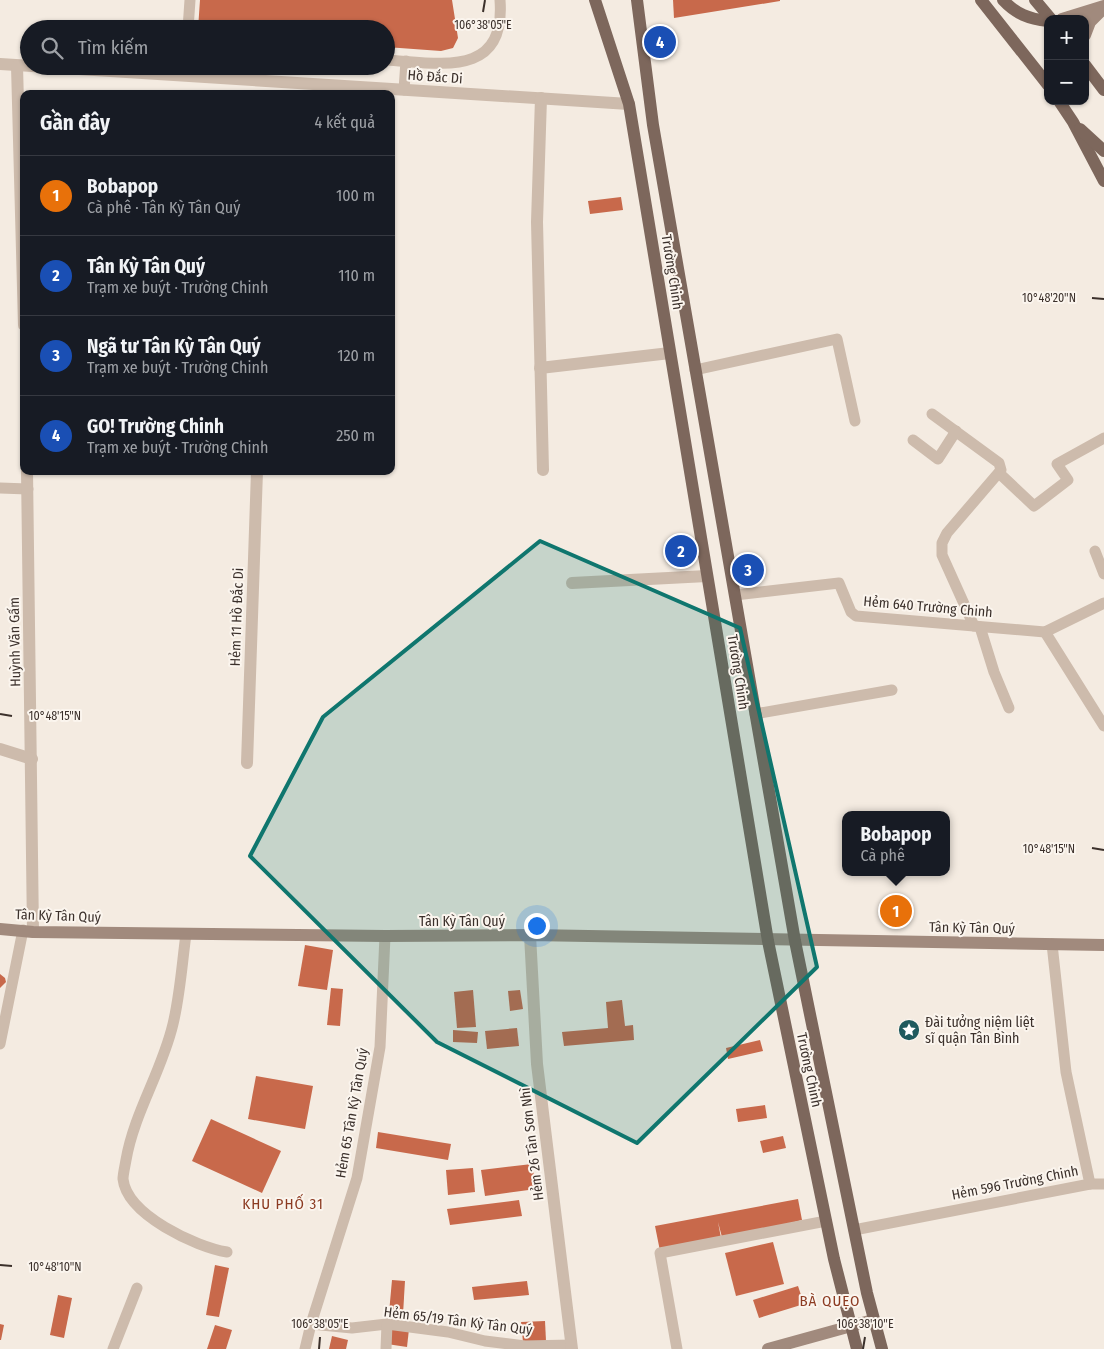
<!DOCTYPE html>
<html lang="vi">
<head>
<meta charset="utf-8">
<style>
	body { margin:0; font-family:"Fira Sans Condensed",sans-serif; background:#20242c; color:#f1f3f6 }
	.controls { position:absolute; right:15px; top:15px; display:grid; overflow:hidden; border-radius:10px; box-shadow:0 1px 4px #0004 }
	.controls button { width:45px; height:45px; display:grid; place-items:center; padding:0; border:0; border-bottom:1px solid #363941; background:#171b24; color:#f1f3f6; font:25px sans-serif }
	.you { position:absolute; left:536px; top:925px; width:18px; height:18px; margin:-12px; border:4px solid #fff; border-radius:50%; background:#1a73e8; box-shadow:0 0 0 8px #1a73e833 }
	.badge { display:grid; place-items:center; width:32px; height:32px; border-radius:50%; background:#d93025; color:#fff; font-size:16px; font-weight:700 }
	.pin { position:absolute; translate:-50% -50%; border:2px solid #fff; box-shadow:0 1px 5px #0006 }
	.popup { position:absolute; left:842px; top:811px; width:108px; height:65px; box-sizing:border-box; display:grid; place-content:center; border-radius:10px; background:#171b24; filter:drop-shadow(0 1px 4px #0005); font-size:16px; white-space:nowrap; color:#9ea1a6 }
	.popup b { font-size:19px; color:#f1f3f6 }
	.popup::after { content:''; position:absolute; left:50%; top:100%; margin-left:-10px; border:10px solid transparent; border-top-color:#171b24 }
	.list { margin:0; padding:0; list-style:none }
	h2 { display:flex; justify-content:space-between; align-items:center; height:65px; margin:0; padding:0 20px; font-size:21px }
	h2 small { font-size:16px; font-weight:400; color:#9ea1a6 }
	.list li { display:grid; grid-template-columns:32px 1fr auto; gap:15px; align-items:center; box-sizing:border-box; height:80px; padding:0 20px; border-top:1px solid #363941 }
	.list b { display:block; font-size:19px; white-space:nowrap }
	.list p { margin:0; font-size:16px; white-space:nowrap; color:#9ea1a6 }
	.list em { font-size:16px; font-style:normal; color:#9ea1a6 }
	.icon { flex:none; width:28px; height:28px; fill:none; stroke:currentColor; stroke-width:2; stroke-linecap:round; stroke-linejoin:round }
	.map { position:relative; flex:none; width:1104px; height:1349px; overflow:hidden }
	.search { position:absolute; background:#171b24; box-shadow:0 1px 4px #0004; left:20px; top:20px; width:375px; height:55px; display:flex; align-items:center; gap:12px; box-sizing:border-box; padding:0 18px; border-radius:28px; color:#9ea1a6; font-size:19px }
	.panel { position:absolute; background:#171b24; box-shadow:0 1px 4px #0004; left:20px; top:90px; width:375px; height:385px; border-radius:10px }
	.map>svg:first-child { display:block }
	.building { fill:#c8694b }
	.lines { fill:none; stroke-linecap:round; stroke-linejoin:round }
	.lane { stroke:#cdbbac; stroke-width:11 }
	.street { stroke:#cdbbac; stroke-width:12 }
	.secondary { stroke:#a18a7d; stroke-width:12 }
	.primary { stroke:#7d675c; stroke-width:12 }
	.marked { fill:#0f766e; fill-opacity:0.2; stroke:#0f766e; stroke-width:4; stroke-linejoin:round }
	.ticks { fill:none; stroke:#3b302b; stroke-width:2 }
	.labels { text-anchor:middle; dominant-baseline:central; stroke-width:4; stroke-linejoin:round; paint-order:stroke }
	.street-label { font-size:14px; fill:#3b302b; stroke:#fbf5ee }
	.poi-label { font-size:14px; fill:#3b302b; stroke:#fbf5ee; text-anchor:start }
	.neighbourhood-label { font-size:15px; letter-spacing:1px; fill:#8c3b22; stroke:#fbf5ee }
	.ticks-label { font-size:12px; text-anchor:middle; fill:#3b302b; stroke:#fbf5ee; stroke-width:4; stroke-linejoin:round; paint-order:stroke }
</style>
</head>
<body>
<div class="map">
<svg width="1104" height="1349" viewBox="0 0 1104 1349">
	<rect width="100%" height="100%" fill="#f4ebe1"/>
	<!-- building -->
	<g class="building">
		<path d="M200,0H452L458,38L453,48L441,51L386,47V29H198Z"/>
		<path d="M673,0H780V1L674,18Z"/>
		<path d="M621,197L623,210L590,214L588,201Z"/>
		<path d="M305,945L333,950L327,990L298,986Z"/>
		<path d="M0,974L5,978L6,982L0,988Z"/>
		<path d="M331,988L343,989L340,1026L327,1025Z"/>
		<path d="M473,990L476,1027L457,1028L454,992Z"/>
		<path d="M520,990L523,1009L510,1011L508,991Z"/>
		<path d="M622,1000L625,1026L633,1025L634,1040L564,1046L562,1032L608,1028L606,1002Z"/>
		<path d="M517,1028L519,1046L487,1049L485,1031Z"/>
		<path d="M453,1030L478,1032L477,1043L453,1042Z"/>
		<path d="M760,1040L763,1051L728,1059L726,1048Z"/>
		<path d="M256,1076L313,1086L305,1129L248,1119Z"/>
		<path d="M765,1105L767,1118L738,1122L736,1109Z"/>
		<path d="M211,1119L281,1151L262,1193L192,1161Z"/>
		<path d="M378,1132L451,1144L448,1160L376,1148Z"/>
		<path d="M783,1136L786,1148L763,1153L760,1141Z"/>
		<path d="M532,1164L536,1189L485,1196L481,1170Z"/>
		<path d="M473,1168L475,1192L448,1195L446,1170Z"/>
		<path d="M798,1199L802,1220L723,1241L718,1222L721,1238L660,1251L655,1226Z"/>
		<path d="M519,1200L522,1216L450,1225L447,1209Z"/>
		<path d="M773,1242L784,1284L736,1296L725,1253Z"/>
		<path d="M215,1265L229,1268L219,1317L206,1315Z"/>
		<path d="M392,1280L405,1281L403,1314L389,1313Z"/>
		<path d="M527,1281L529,1295L474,1300L472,1287Z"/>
		<path d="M798,1286L804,1304L759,1318L753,1300Z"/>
		<path d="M58,1295L72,1298L64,1338L50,1335Z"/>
		<path d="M545,1321L546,1341L523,1342L521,1322Z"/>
		<path d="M0,1324L4,1325L1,1340H0Z"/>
		<path d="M215,1325L232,1330L226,1349H207Z"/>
		<path d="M389,1326L409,1329L407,1347L387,1344Z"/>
		<path d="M332,1336L348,1340L346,1349H329Z"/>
	</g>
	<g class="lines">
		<!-- lane -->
		<g class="lane">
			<path d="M188,29L190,0"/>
			<path d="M386,60C439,63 506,79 500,0"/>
			<path d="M404,90L406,61"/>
			<path d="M695,370L837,339L855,421"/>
			<path d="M932,414L999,463L1001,470L947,533L942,543V555L974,626"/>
			<path d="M913,440L938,459L956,431"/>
			<path d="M999,473L1034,506L1068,480L1057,464L1104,438"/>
			<path d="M0,488L28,489"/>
			<path d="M1095,551L1104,574"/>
			<path d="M735,595L839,583L851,612L856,616L1045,632L1104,603"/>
			<path d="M980,627L994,672L1009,708"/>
			<path d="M1045,632L1104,726"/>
			<path d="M755,714L892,690"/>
			<path d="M186,934C182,964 180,995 173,1024C162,1071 134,1113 126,1160C125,1166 123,1174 123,1179C127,1215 196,1247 227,1252"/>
			<path d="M0,1044L23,930"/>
			<path d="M1090,1184H1104"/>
			<path d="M854,1230L1090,1184L1066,1072L1052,944"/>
			<path d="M311,1324L352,1328L387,1324L448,1332L485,1341L525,1346L571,1345"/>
			<path d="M113,1349L137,1288"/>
			<path d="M305,1349L311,1324L357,1178L380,1047L385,936"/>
			<path d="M386,1349L387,1324"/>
			<path d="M677,1349L660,1253L826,1221"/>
		</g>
		<!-- street -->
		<g class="street">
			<path d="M0,64L629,104"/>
			<path d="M17,66L24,325"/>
			<path d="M541,98L537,222L543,470"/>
			<path d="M540,368L670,353"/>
			<path d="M27,471L33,932"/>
			<path d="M572,583L707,576"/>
			<path d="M0,749L32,759"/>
			<path d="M247,763L257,471"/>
			<path d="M530,935L537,1064L572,1349"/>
		</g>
		<!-- secondary -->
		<g class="secondary">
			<path d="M1062,19L1104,6"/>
			<path d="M1085,35L1090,22L1104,8"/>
			<path d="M0,929L33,932L385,936L530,935L1104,945"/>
			<path d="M768,1349L873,1320"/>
		</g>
		<!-- primary -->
		<g class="primary">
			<path d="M595,0L629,104L768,941L834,1259L857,1349"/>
			<path d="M637,0L653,125L795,941L867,1293L882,1349"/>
			<path d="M981,0L1048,85"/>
			<path d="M1003,0C1016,14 1029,19 1048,21"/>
			<path d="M1035,0L1051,19"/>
			<path d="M1085,65L1104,90"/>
			<path d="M1059,101L1073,122L1104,181"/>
			<path d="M1080,129L1104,151"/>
		</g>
	</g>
	<!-- marked area -->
	<path class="marked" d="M540,541L740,628L817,967L637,1143L437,1042L250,856L323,717Z"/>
	<!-- ticks -->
	<path class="ticks" d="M483,12L485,0M1092,298L1104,299M0,714L12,716M1092,848L1104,850M0,1265L12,1266M319,1349L320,1337M863,1349L865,1337"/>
	<!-- icons -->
	<defs>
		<g id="sight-disc" transform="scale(1.125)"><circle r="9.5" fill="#1f5a5e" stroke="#fbf5ee"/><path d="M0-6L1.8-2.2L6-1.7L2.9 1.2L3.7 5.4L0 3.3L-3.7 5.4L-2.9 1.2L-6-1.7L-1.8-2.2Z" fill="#fff"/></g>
	</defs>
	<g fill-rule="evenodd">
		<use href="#sight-disc" x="909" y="1030"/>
	</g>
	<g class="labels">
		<!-- street labels -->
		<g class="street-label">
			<text transform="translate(435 77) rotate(4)">Hồ Đắc Di</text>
			<text transform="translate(672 272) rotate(81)">Trường Chinh</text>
			<text transform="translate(928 607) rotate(5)">Hẻm 640 Trường Chinh</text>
			<text transform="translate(237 617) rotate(-88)">Hẻm 11 Hồ Đắc Di</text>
			<text transform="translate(15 642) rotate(-91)">Huỳnh Văn Gấm</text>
			<text transform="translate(738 672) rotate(81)">Trường Chinh</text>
			<text transform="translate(58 916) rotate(2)">Tân Kỳ Tân Quý</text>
			<text x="462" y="921">Tân Kỳ Tân Quý</text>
			<text transform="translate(972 928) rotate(1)">Tân Kỳ Tân Quý</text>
			<text transform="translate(809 1070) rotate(78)">Trường Chinh</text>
			<text transform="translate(352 1113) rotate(-80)">Hẻm 65 Tân Kỳ Tân Quý</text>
			<text transform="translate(532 1144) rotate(-97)">Hẻm 26 Tân Sơn Nhì</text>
			<text transform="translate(1015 1183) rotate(-11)">Hẻm 596 Trường Chinh</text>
			<text transform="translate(458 1321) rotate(7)">Hẻm 65/19 Tân Kỳ Tân Quý</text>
		</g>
		<!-- poi labels -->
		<g class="poi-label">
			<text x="925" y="1022">Đài tưởng niệm liệt<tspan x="925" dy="16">sĩ quận Tân Bình</tspan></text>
		</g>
		<!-- neighbourhood labels -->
		<g class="neighbourhood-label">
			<text x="283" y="1204">KHU PHỐ 31</text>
			<text x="830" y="1301">BÀ QUẸO</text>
		</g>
	</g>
	<g class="ticks-label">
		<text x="483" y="29">106°38'05"E</text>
		<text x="1049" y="302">10°48'20"N</text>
		<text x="55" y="720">10°48'15"N</text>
		<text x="1049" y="853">10°48'15"N</text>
		<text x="55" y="1271">10°48'10"N</text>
		<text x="320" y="1328">106°38'05"E</text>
		<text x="865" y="1328">106°38'10"E</text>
	</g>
</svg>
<div class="controls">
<button>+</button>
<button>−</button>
</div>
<div class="you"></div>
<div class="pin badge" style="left:896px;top:911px;background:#e8710a">1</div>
<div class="popup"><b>Bobapop</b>Cà phê</div>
<div class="pin badge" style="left:681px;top:551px;background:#1a4fb4">2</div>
<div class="pin badge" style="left:748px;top:570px;background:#1a4fb4">3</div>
<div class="pin badge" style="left:660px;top:42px;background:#1a4fb4">4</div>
<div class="search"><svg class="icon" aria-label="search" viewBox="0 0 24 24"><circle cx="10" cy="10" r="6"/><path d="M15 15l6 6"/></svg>Tìm kiếm</div>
<section class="panel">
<h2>Gần đây<small>4 kết quả</small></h2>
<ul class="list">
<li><span class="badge" style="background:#e8710a">1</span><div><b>Bobapop</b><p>Cà phê · Tân Kỳ Tân Quý</p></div><em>100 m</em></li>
<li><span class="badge" style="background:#1a4fb4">2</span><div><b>Tân Kỳ Tân Quý</b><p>Trạm xe buýt · Trường Chinh</p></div><em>110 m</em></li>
<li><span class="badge" style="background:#1a4fb4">3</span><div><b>Ngã tư Tân Kỳ Tân Quý</b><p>Trạm xe buýt · Trường Chinh</p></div><em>120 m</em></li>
<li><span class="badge" style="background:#1a4fb4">4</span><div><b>GO! Trường Chinh</b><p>Trạm xe buýt · Trường Chinh</p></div><em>250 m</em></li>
</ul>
</section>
</div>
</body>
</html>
